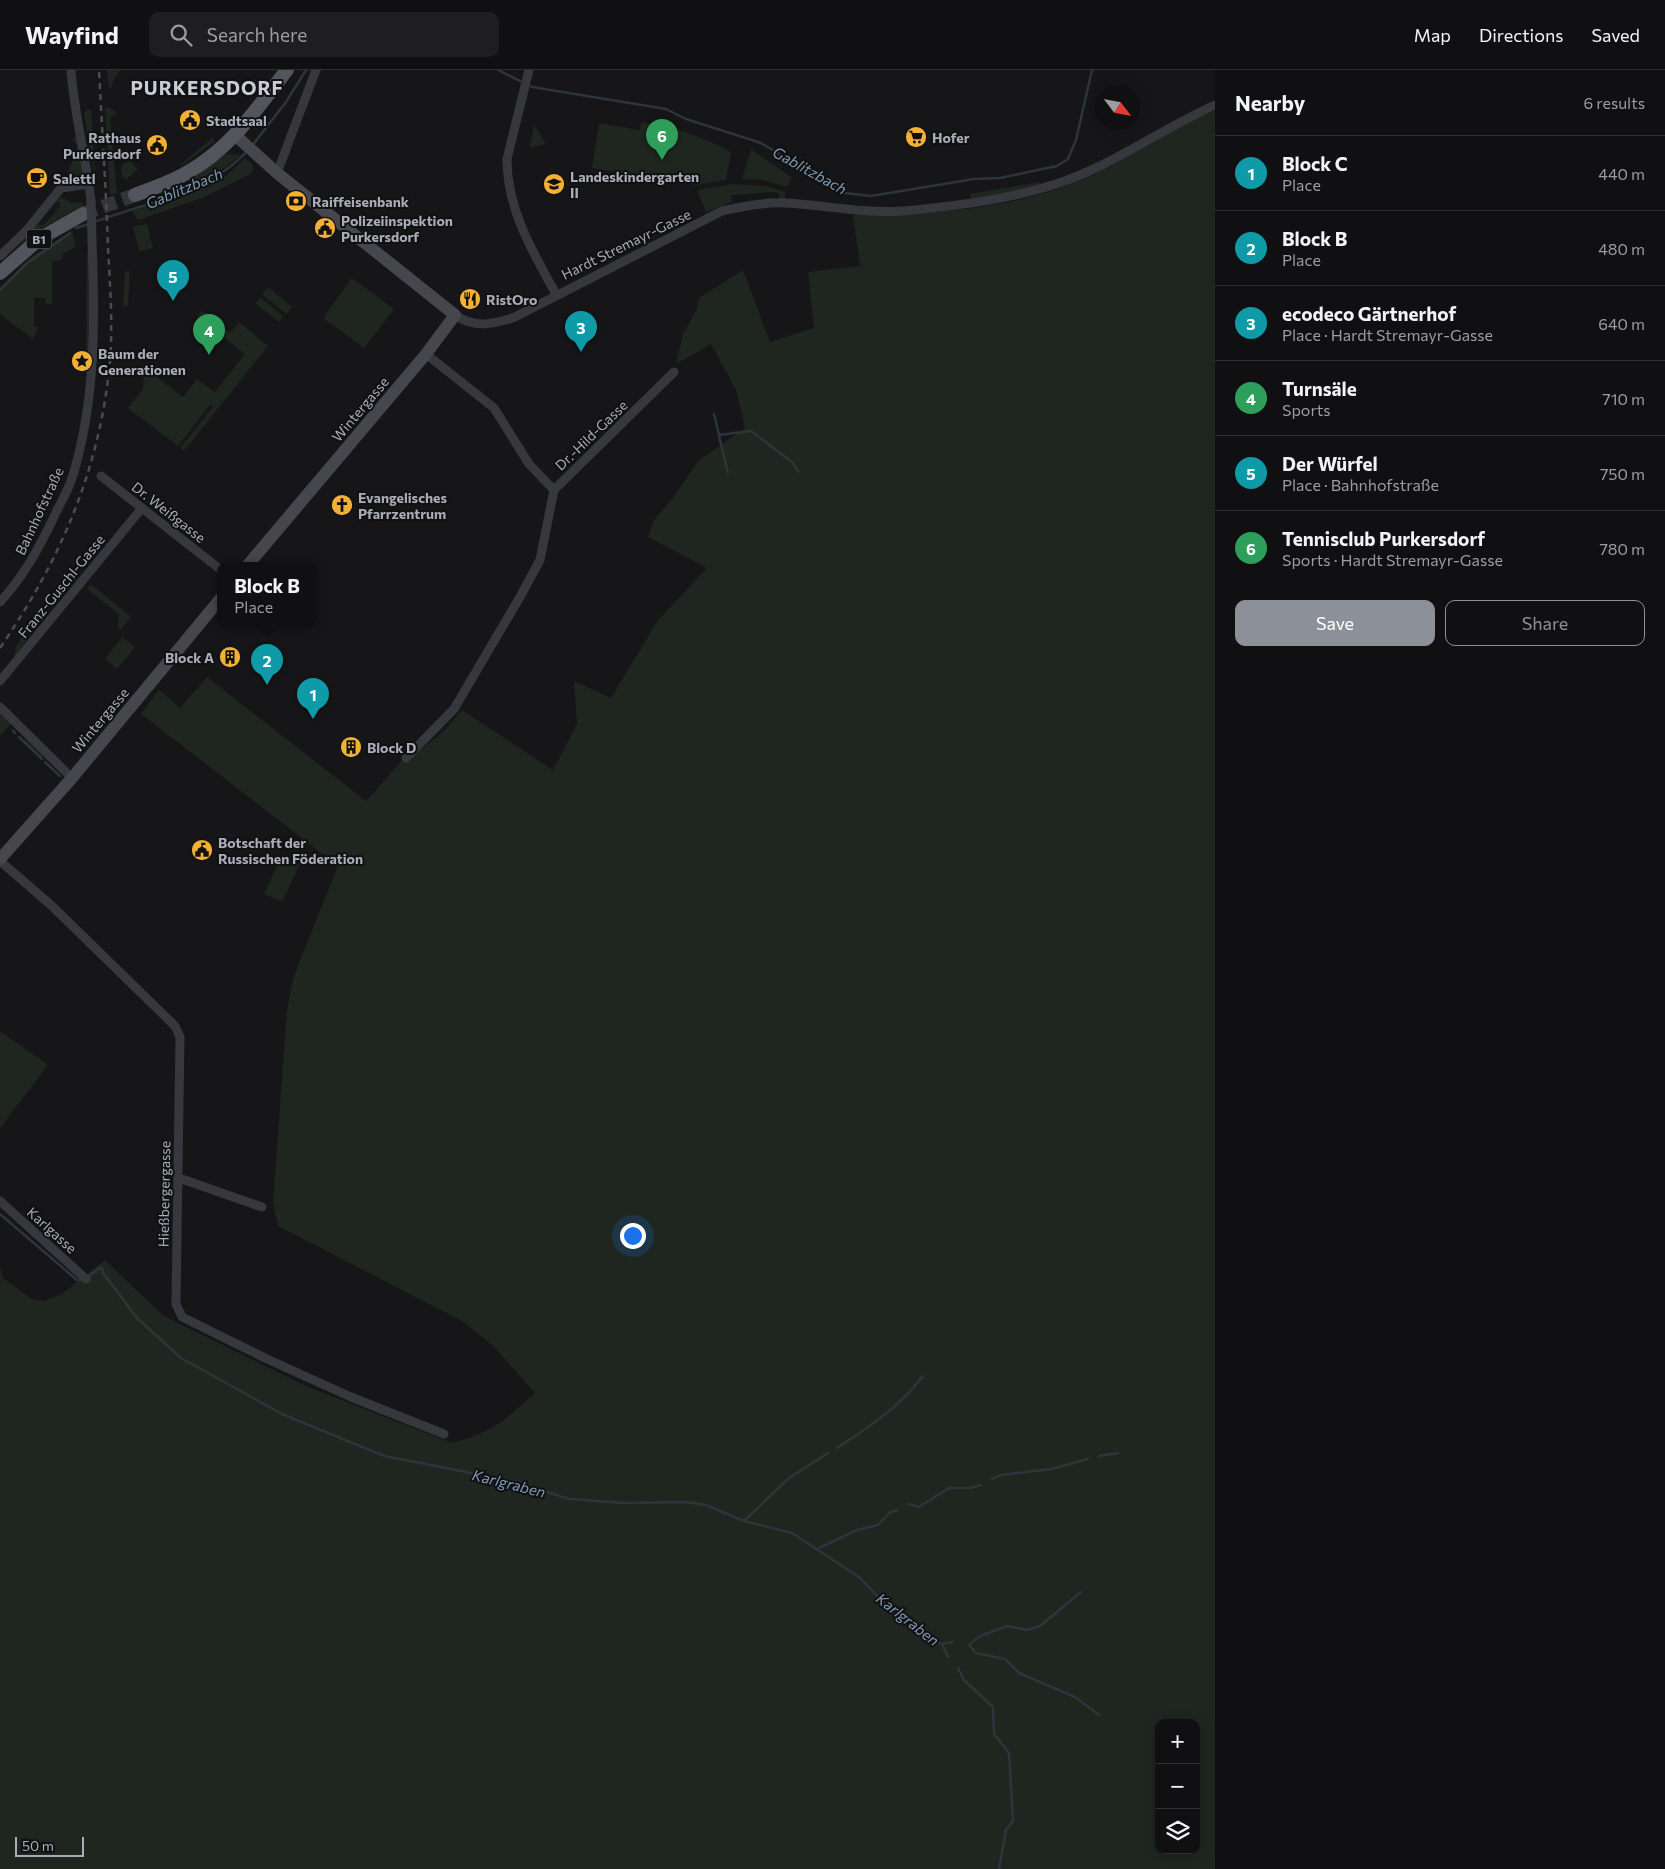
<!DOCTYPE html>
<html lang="en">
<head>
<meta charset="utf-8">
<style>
	body { margin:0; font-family:Commissioner,sans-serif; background:#1e1e20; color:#f1f3f6 }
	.controls { position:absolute; right:15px; bottom:15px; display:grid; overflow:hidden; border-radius:10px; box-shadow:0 2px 12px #0003 }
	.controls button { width:45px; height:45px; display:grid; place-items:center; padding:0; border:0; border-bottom:1px solid #303032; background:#101012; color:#f1f3f6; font:25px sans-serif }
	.compass { position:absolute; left:1095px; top:15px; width:45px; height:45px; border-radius:50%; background:#101012; box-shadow:0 2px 12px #0003; rotate:122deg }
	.scale { position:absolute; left:15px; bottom:12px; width:69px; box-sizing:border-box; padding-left:5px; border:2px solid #a8adb8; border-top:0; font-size:14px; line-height:18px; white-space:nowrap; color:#a8adb8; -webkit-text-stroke:4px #111113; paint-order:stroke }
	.you { position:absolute; left:632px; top:1165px; width:18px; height:18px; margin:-12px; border:4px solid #fff; border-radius:50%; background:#1a73e8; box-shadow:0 0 0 8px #1a73e833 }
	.badge { display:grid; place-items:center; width:32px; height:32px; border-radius:50%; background:#8c9099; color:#fff; font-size:16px; font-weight:700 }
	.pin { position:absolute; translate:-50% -41px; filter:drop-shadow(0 1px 2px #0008) }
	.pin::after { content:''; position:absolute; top:26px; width:18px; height:15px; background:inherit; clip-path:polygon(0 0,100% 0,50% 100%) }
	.popup { position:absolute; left:217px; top:492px; width:100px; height:65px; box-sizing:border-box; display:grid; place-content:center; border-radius:10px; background:#101012; filter:drop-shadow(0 1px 4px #0005); font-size:16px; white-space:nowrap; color:#9c9d9f }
	.popup b { font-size:19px; color:#f1f3f6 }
	.popup::after { content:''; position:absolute; left:50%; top:100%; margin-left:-10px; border:10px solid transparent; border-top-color:#101012 }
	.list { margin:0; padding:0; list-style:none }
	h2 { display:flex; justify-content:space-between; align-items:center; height:65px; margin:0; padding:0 20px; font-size:21px }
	h2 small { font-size:16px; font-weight:400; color:#9c9d9f }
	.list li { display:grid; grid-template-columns:32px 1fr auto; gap:15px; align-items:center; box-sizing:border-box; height:75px; padding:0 20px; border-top:1px solid #303032 }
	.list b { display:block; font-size:19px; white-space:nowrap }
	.list p { margin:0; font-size:16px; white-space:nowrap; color:#9c9d9f }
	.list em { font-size:16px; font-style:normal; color:#9c9d9f }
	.actions { display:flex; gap:10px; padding:15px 20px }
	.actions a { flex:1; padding:11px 0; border:1px solid #8c9099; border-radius:10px; text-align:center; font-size:18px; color:#8c9099 }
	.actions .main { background:#8c9099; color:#fff }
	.icon { flex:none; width:28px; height:28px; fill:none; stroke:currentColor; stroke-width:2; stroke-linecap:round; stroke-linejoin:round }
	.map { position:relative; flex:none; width:1215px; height:1799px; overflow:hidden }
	header { display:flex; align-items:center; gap:30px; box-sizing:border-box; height:70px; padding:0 25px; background:#101012; border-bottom:1px solid #303032 }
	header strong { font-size:24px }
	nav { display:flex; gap:28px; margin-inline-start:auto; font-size:18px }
	.search { width:350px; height:45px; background:#1e1e20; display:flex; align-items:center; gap:12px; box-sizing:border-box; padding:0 18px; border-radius:10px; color:#9c9d9f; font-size:19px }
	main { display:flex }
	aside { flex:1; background:#101012 }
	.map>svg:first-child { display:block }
	.green { fill:#1e261f; fill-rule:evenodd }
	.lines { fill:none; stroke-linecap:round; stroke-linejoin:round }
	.stream { stroke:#2c353c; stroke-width:2.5 }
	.primary-tunnel { stroke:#333438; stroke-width:14; stroke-dasharray:14 7; stroke-linecap:butt }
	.street { stroke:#37383d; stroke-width:9 }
	.secondary { stroke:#45474d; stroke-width:12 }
	.primary { stroke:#53555c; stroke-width:14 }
	.rail { stroke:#4a4c52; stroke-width:2.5; stroke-dasharray:6 5; stroke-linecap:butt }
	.street-bridge { stroke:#37383d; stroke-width:9 }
	.labels { text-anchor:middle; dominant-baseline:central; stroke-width:4; stroke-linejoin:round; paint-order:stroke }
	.shield { fill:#111113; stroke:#7b7e86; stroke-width:1 }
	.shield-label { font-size:12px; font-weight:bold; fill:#a8adb8 }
	.poi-label { font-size:14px; font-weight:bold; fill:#a8adb8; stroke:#111113; text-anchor:start }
	.street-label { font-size:14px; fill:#a8adb8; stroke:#111113 }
	.water-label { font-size:15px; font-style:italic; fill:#7f9bb3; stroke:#111113 }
	.district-label { font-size:19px; font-weight:bold; letter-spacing:1px; fill:#c9ccd4; stroke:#111113 }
</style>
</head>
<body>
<header>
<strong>Wayfind</strong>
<div class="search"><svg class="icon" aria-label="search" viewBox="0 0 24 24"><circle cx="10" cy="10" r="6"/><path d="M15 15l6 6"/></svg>Search here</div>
<nav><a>Map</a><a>Directions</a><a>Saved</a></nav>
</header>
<main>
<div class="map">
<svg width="1215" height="1799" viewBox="0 0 1215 1799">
	<rect width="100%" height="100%" fill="#161618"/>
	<!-- green -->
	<g class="green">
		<path d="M107,0H120L112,12L114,14L109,19Z"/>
		<path d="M108,37L117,43L110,48L117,124L110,125L105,38Z"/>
		<path d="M87,40H91L95,108L84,43Z"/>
		<path d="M1215,41V1799H0V1197L3,1208L33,1230L44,1231L62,1224L105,1190L164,1246L308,1317L452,1373C494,1362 503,1351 535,1323L492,1275L462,1251L278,1156L273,1133L287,940L293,908L338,796L141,644L159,620L180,638L207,607L366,731L407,685L406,692L444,661L462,640L553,700L577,654L574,611L611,628L658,550L707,498L648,467L654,450L675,425L698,391L745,358L736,320L711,274L676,294L683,264L697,239L699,228L743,200L770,272L814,258L808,202L860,196L853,145C930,144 1011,140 1084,109C1129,89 1169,58 1215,41ZM1159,1653H1196V1780H1159Z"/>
		<path d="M641,52C674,57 702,66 731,82L726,110L697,115L592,98L599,53L640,60Z"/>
		<path d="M534,54L546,74L531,78L530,77Z"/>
		<path d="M76,66L84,101L82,106L74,112L57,115L60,106L65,110L78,76L73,70Z"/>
		<path d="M212,68L215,71L181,96L180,95Z"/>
		<path d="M751,79L792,108L787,117L762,110L742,109Z"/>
		<path d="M225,84L241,85L224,98L192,113L191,109Z"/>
		<path d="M245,88L252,94L254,100L250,104L202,128L138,150L132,141L218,110L227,105Z"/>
		<path d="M127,92H132L137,100L126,110L122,106L121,96Z"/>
		<path d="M1040,112L1041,116L971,131L970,124Z"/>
		<path d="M732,114L766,116L785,122V129H779V123L773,122L733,125L731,126L732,132L706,142L697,120Z"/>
		<path d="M58,126L70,131V133L83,132V136L40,159L17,177L36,156L45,154L60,136L59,132H55Z"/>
		<path d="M147,154L153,178L139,181L133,157Z"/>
		<path d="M72,161L76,176L63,184L62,190L52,191V234H46L45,228H34V256L38,257L33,269L0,244V218L30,188Z"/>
		<path d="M87,182L89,183V295L86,292Z"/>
		<path d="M125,201H130L128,236H123Z"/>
		<path d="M352,208L394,239L364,278L323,248Z"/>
		<path d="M268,217L292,237L286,244L262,224Z"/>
		<path d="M261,228L283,246L279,252L255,233Z"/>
		<path d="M202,240L230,263L239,252L268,276L184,381L180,378L213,337L210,335L178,376L128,338L143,319L144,297L183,327L197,309L215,322L245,284L197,246Z"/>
		<path d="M91,514L131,547L120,560L118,558L119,544L87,519Z"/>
		<path d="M23,564L28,568L14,588L16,577Z"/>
		<path d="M122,567L135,577L117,599L105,589Z"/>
		<path d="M0,643L11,654L0,666Z"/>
		<path d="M26,670L43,686L41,689L23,672Z"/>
		<path d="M282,785L300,794L282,832L264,824Z"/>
		<path d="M0,961L48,995L0,1058Z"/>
	</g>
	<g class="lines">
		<!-- stream -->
		<g class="stream">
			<path d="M498,0L532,17L666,39L686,49L761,73L845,123L871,126L974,109L1000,108L1057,96L1068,89L1076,70L1092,0"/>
			<path d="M252,76L286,32L306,0"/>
			<path d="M94,152C142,134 212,121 246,82"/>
			<path d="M76,158L89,154"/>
			<path d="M0,220L26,194L70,163"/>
			<path d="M714,344L719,365L751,361L792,392L799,402"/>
			<path d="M719,366L728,403"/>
			<path d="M13,661L15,663"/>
			<path d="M19,667L42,689"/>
			<path d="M45,692L60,706"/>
			<path d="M0,1144L77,1210H83"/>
			<path d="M88,1207L99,1198H102L103,1203L137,1248L181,1288L282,1344L384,1386L517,1412L569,1429L623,1433L686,1432L706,1435L744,1451L792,1463L859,1507L886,1535L935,1572L942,1574L948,1587"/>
			<path d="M837,1378C873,1354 896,1340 923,1306"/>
			<path d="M1099,1386L1118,1383"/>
			<path d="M992,1409L1001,1405L1051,1399L1088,1389"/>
			<path d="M908,1434L919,1437L949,1418H971L981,1415"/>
			<path d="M744,1451L789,1408L828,1383"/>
			<path d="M819,1478L857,1460L878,1455L889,1443L897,1440"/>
			<path d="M1081,1522L1040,1556L1027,1560L1007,1556C992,1563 980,1563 969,1575L976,1583L1005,1589L1019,1603L1075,1627L1099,1645"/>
			<path d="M942,1574L953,1572"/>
			<path d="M958,1598L964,1610L993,1637L994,1664L1009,1683L1013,1751L1006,1760L999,1799"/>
		</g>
		<!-- primary-tunnel -->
		<path class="primary-tunnel" d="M83,144L135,125"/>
		<!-- street -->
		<g class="street">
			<path d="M71,0C74,44 86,87 91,131"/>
			<path d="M529,0L507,89C507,139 532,181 556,224"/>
			<path d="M277,103L316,0"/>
			<path d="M0,186L27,160L61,118L89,114"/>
			<path d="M455,245C475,259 494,254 515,247L722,141C743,136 764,132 786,133C825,135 864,144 903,141C954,136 1007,130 1056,114C1112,96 1161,59 1215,35"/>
			<path d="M426,284L494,338L529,394L554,420"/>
			<path d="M101,406L221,500"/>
			<path d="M554,420L674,302"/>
			<path d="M0,532C23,507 38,480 53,449C59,435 69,420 73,405C96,329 95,249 92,171"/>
			<path d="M0,611L142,438"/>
			<path d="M0,637L72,708"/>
			<path d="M406,688L454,639L520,527L540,490L554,420"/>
			<path d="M0,791L52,836L175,956L180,967L176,1234L182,1247L267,1289L351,1327L444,1364"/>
			<path d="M179,1108L262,1137"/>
			<path d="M0,1131L86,1209"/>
		</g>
		<!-- secondary -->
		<g class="secondary">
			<path d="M235,65L277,103L455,245L426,284L247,496"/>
			<path d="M0,789L72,708L221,528"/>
		</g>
		<!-- primary -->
		<g class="primary">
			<path d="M135,125C153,118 172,112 188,102C231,78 257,38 287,0"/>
			<path d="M0,203L39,169L83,144"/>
		</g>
		<!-- rail -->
		<path class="rail" d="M0,578C61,489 100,399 110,291C113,254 110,215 108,178C106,118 102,59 99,0"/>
		<!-- street-bridge -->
		<path class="street-bridge" d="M91,131L92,171"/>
	</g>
	<!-- icons -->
	<defs>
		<g id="civic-disc" transform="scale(1.125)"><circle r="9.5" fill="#f2b134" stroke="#111113"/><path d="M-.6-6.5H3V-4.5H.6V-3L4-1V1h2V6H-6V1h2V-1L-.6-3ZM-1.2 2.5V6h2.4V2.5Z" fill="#111"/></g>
		<g id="supermarket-disc" transform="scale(1.125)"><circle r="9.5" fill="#f2b134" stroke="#111113"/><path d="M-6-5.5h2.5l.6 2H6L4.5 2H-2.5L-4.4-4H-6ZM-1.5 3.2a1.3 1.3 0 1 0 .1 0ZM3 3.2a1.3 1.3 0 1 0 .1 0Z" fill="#111"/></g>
		<g id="cafe-disc" transform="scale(1.125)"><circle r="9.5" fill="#f2b134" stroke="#111113"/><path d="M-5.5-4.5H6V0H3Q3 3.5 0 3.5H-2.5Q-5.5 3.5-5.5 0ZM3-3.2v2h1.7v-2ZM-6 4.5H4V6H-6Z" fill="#111"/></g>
		<g id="school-disc" transform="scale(1.125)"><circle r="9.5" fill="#f2b134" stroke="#111113"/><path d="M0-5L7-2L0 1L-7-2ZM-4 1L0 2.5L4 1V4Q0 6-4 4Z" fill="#111"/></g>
		<g id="bank-disc" transform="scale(1.125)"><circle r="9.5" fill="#f2b134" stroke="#111113"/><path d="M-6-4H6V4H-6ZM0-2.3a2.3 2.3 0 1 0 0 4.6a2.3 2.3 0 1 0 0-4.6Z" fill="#111"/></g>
		<g id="restaurant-disc" transform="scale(1.125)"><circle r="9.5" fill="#f2b134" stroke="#111113"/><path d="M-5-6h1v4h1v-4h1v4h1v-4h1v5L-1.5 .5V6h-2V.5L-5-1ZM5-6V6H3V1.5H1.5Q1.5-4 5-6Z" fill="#111"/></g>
		<g id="sight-disc" transform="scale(1.125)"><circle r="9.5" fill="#f2b134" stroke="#111113"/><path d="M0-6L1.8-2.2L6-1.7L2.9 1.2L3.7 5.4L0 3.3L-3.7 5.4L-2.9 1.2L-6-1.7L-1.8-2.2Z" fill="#111"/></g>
		<g id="church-disc" transform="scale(1.125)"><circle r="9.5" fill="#f2b134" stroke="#111113"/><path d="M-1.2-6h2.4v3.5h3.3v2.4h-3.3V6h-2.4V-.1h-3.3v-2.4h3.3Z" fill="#111"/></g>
		<g id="building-disc" transform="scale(1.125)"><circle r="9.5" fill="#f2b134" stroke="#111113"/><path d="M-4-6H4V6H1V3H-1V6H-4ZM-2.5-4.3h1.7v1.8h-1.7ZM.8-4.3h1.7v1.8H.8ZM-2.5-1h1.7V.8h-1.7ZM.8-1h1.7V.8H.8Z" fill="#111"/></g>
	</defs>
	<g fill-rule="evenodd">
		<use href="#civic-disc" x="190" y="50"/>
		<use href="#supermarket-disc" x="916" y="67"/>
		<use href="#civic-disc" x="157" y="75"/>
		<use href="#cafe-disc" x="37" y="108"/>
		<use href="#school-disc" x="554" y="114"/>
		<use href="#bank-disc" x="296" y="131"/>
		<use href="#civic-disc" x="325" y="158"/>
		<use href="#restaurant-disc" x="470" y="229"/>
		<use href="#sight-disc" x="82" y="291"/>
		<use href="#church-disc" x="342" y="435"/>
		<use href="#building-disc" x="230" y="587"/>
		<use href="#building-disc" x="351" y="677"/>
		<use href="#civic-disc" x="202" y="780"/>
	</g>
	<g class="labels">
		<!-- shield labels -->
		<rect class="shield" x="26.5" y="159.5" width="25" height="19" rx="4"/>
		<g class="shield-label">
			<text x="39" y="169">B1</text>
		</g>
		<!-- poi labels -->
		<g class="poi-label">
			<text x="206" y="50">Stadtsaal</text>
			<text x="141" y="67" text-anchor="end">Rathaus<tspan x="141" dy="16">Purkersdorf</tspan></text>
			<text x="932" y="67">Hofer</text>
			<text x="570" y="106">Landeskindergarten<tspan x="570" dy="16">II</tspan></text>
			<text x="53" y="108">Salettl</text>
			<text x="312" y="131">Raiffeisenbank</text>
			<text x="341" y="150">Polizeiinspektion<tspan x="341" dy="16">Purkersdorf</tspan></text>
			<text x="486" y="229">RistOro</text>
			<text x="98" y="283">Baum der<tspan x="98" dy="16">Generationen</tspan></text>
			<text x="358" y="427">Evangelisches<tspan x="358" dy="16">Pfarrzentrum</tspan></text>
			<text x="214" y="587" text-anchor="end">Block A</text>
			<text x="367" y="677">Block D</text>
			<text x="218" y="772">Botschaft der<tspan x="218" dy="16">Russischen Föderation</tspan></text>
		</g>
		<!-- street labels -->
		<g class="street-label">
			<text transform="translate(626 174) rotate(-26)">Hardt Stremayr-Gasse</text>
			<text transform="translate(360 339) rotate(-50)">Wintergasse</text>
			<text transform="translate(591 365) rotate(-44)">Dr.-Hild-Gasse</text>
			<text transform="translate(39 441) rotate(-65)">Bahnhofstraße</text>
			<text transform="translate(169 442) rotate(38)">Dr. Weißgasse</text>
			<text transform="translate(61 516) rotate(-51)">Franz-Guschl-Gasse</text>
			<text transform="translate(100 650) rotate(-50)">Wintergasse</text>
			<text transform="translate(164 1124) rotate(-89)">Hießbergergasse</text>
			<text transform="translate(52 1160) rotate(42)">Karlgasse</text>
		</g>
		<!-- water labels -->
		<g class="water-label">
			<text transform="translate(810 100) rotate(29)">Gablitzbach</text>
			<text transform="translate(184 118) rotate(-23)">Gablitzbach</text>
			<text transform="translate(509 1413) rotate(14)">Karlgraben</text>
			<text transform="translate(908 1549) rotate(38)">Karlgraben</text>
		</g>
		<!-- district labels -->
		<g class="district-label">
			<text x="207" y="17">PURKERSDORF</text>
		</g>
	</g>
</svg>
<div class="controls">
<button>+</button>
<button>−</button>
<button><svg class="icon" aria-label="layers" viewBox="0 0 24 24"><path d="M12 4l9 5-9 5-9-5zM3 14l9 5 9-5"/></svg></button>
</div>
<svg class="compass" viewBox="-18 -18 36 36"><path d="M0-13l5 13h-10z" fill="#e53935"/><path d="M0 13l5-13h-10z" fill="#9c9d9f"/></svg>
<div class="scale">50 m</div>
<div class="you"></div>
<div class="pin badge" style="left:313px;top:649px;background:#0f9aa8">1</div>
<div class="pin badge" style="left:267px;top:615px;background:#0f9aa8">2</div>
<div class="popup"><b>Block B</b>Place</div>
<div class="pin badge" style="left:581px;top:282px;background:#0f9aa8">3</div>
<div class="pin badge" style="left:209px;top:285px;background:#2e9e5b">4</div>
<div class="pin badge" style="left:173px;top:231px;background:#0f9aa8">5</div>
<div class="pin badge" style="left:662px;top:90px;background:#2e9e5b">6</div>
</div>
<aside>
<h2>Nearby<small>6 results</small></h2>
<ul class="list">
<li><span class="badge" style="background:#0f9aa8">1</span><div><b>Block C</b><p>Place</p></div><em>440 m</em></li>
<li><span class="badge" style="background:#0f9aa8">2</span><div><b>Block B</b><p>Place</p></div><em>480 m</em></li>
<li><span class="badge" style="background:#0f9aa8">3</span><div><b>ecodeco Gärtnerhof</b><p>Place · Hardt Stremayr-Gasse</p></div><em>640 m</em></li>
<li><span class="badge" style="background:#2e9e5b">4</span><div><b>Turnsäle</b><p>Sports</p></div><em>710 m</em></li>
<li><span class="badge" style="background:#0f9aa8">5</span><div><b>Der Würfel</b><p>Place · Bahnhofstraße</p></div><em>750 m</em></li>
<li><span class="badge" style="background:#2e9e5b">6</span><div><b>Tennisclub Purkersdorf</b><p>Sports · Hardt Stremayr-Gasse</p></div><em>780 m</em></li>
</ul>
<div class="actions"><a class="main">Save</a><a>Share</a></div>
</aside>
</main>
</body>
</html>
